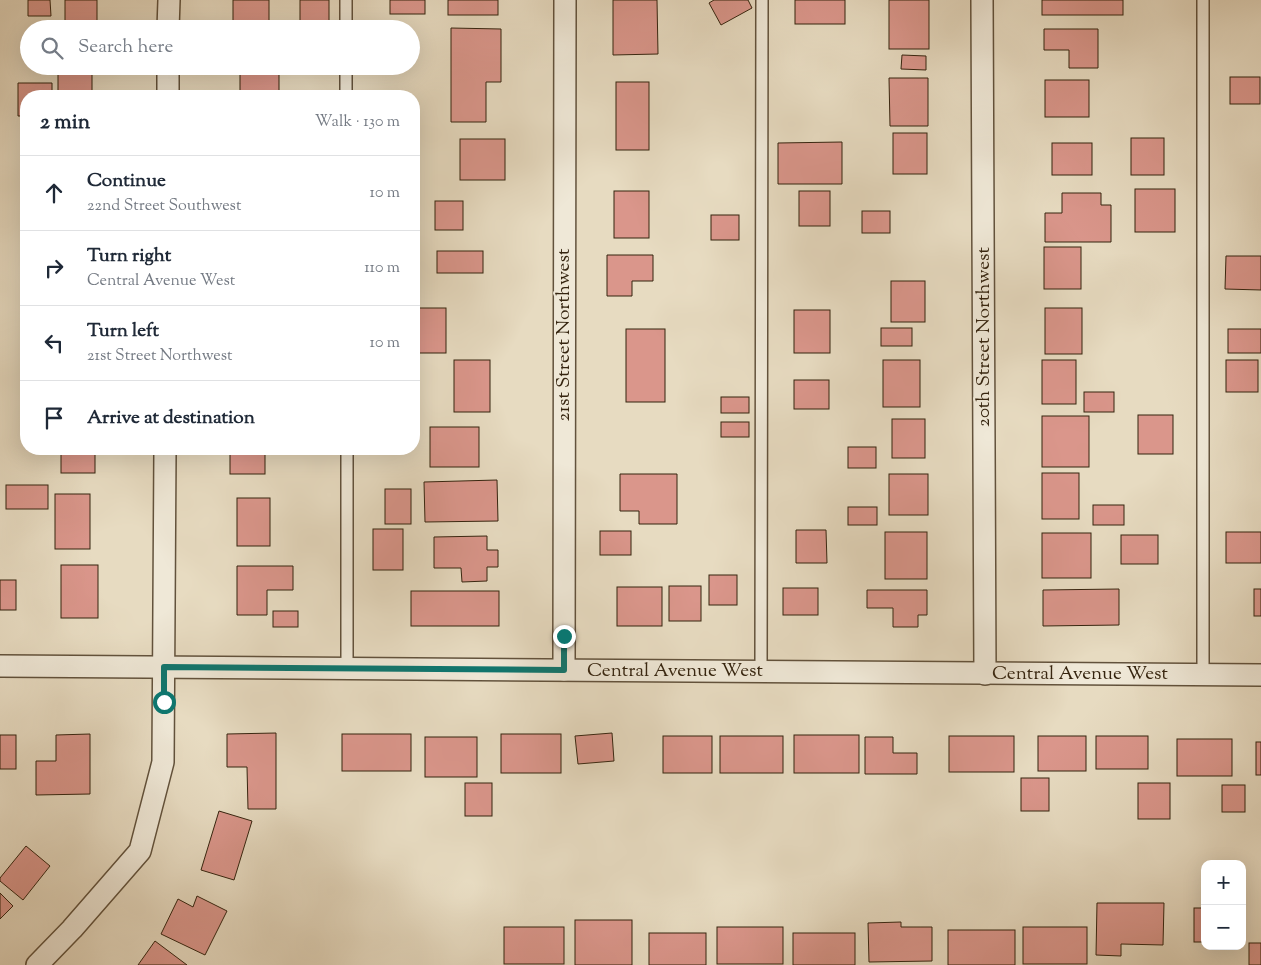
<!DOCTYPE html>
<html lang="en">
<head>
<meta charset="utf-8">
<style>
	body { margin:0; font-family:"Sorts Mill Goudy",serif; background:#f6f6f7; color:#1f2937 }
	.controls { position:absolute; right:15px; bottom:15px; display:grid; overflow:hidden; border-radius:10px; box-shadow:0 5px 20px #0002 }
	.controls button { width:45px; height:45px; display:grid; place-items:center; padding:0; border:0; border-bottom:1px solid #e0e1e3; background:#fff; color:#1f2937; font:25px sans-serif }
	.stop { position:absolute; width:15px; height:15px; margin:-11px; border:4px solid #0f766e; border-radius:50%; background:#fff }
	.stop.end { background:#0f766e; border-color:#fff; box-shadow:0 1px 5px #0008 }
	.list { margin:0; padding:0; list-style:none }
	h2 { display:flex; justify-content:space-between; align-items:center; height:65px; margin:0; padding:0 20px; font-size:21px }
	h2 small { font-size:16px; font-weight:400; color:#747a83 }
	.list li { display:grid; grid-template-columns:32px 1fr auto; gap:15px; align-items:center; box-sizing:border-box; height:75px; padding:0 20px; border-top:1px solid #e0e1e3 }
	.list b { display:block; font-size:19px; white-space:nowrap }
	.list p { margin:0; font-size:16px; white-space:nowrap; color:#747a83 }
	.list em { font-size:16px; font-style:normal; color:#747a83 }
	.icon { flex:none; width:28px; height:28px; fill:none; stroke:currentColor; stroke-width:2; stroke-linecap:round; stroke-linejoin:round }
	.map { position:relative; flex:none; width:1261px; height:965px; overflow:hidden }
	.search { position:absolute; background:#fff; box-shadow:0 5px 20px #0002; left:20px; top:20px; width:400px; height:55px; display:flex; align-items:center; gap:12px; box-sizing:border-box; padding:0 18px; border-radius:28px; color:#747a83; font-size:19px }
	.panel { position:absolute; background:#fff; box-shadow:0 5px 20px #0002; left:20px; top:90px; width:400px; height:365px; border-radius:20px }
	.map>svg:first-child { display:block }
	.building { fill:#da968b; stroke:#35240f }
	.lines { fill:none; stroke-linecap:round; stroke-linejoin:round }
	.lane-casing { stroke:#62523c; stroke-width:14 }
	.street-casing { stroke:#62523c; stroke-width:24 }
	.lane { stroke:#efe8d7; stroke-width:11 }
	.street { stroke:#efe8d7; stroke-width:21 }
	.route { stroke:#0f766e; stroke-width:6 }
	.labels { text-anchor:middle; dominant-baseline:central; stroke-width:4; stroke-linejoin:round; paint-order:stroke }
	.street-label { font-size:19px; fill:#35240f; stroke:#efe8d7 }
</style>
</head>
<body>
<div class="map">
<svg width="1261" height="965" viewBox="0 0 1261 965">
	<rect width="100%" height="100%" fill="#e7dbc1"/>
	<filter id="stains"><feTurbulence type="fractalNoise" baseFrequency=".004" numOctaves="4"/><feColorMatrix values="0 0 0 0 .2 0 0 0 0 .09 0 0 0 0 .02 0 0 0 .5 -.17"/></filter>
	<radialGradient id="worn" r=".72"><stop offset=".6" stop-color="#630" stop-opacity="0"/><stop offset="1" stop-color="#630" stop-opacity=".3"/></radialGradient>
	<!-- building -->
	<g class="building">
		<path d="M28,0H50L51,16H28Z"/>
		<rect x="65" y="0" width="32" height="29"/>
		<rect x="233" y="0" width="36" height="29"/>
		<rect x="300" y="0" width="29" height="29"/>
		<rect x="390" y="0" width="35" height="14"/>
		<rect x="448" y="0" width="50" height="15"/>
		<path d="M613,0H657L658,54L613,55Z"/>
		<path d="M714,0H748L752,8L721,25L709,3Z"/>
		<rect x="795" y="0" width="50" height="24"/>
		<rect x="889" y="0" width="40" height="49"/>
		<rect x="1042" y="0" width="81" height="15"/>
		<path d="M451,28L501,29V82H486V122H451Z"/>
		<path d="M1044,29H1098V68H1069V50H1044Z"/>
		<path d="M902,55L926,56V70L901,69Z"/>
		<rect x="58" y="66" width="34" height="30"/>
		<rect x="240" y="66" width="39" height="30"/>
		<rect x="1230" y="77" width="30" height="27"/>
		<path d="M889,78H928V126H890Z"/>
		<rect x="1045" y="80" width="44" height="37"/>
		<rect x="616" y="82" width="33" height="68"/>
		<path d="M18,83H52V96H26V116H18Z"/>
		<rect x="286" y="94" width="30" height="2"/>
		<rect x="893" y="133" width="34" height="41"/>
		<rect x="1131" y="138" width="33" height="37"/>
		<rect x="460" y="139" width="45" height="41"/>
		<path d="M842,142V184H778V143Z"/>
		<rect x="1052" y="143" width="40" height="32"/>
		<rect x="1135" y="189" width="40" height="43"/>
		<rect x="614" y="191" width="35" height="47"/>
		<rect x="799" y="191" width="31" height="35"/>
		<path d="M1062,193H1101V205H1111V242H1045V213H1062Z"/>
		<rect x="435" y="201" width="28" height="29"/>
		<rect x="862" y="211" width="28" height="22"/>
		<rect x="711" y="215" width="28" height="25"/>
		<rect x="25" y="246" width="1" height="55"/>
		<rect x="1044" y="247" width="37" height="42"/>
		<rect x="437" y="251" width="46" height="22"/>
		<path d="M607,255H653V281H632V296H607Z"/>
		<path d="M1226,256H1261V290L1225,289Z"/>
		<rect x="891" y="281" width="34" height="41"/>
		<rect x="414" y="308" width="32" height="45"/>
		<rect x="1045" y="308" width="37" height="46"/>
		<rect x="794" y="310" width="36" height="43"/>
		<rect x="881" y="328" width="31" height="18"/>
		<rect x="626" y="329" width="39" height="73"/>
		<rect x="1228" y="329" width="33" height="24"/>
		<rect x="454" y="360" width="36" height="52"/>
		<rect x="883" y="360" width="37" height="47"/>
		<rect x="1042" y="360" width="34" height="44"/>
		<rect x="1226" y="360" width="32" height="32"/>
		<rect x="794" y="380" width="35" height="29"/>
		<rect x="1084" y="392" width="30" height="20"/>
		<rect x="721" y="397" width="28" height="16"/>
		<rect x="1138" y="415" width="35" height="39"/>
		<rect x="1042" y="416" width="47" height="51"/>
		<rect x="892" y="419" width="33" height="39"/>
		<rect x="721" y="422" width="28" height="15"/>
		<rect x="430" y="427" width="49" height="40"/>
		<rect x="848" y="447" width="28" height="21"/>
		<rect x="61" y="449" width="34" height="24"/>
		<rect x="230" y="449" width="35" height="25"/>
		<rect x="1042" y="473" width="37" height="46"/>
		<path d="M620,474H677V524H639V511H620Z"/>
		<rect x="889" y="474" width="39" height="41"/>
		<path d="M497,480L498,521L425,522L424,482Z"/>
		<rect x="6" y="485" width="42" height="24"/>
		<rect x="385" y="489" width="26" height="35"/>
		<rect x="55" y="494" width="35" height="55"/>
		<rect x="237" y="498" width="33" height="48"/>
		<rect x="1093" y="505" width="31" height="20"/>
		<rect x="848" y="507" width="29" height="18"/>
		<rect x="373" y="529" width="30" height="41"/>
		<path d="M796,530H826L827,563H796Z"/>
		<rect x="600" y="531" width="31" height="24"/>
		<rect x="885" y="532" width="42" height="47"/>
		<rect x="1226" y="532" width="35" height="31"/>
		<rect x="1042" y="533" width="49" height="45"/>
		<rect x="1121" y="535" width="37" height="29"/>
		<path d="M487,536V550H498V567H487V581L462,582L461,568H434V537Z"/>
		<rect x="61" y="565" width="37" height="53"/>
		<path d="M237,566H293V590H267V615H237Z"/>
		<rect x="709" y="575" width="28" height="30"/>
		<rect x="0" y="580" width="16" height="30"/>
		<rect x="669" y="586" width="32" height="35"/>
		<rect x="617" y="587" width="45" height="39"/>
		<rect x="783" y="588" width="35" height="27"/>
		<path d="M1119,589V625L1043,626V590Z"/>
		<rect x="1254" y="589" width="7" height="27"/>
		<path d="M867,590H927V615H918V627H893V608H867Z"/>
		<rect x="411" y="591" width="88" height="35"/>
		<rect x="273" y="611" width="25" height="16"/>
		<path d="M276,733V809H248L247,767H227V734Z"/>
		<path d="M612,733L614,761L578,764L575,736Z"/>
		<path d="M90,734V794L36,795V761H56V735Z"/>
		<rect x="342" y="734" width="69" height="37"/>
		<rect x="501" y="734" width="60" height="39"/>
		<rect x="0" y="735" width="16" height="34"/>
		<rect x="794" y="735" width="65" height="38"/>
		<rect x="663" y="736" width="49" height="37"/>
		<rect x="720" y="736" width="63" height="37"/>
		<rect x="949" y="736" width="65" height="36"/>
		<rect x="1038" y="736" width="48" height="35"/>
		<rect x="1096" y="736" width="52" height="33"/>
		<rect x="425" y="737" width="52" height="40"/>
		<path d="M865,737H893V753H917V774H865Z"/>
		<rect x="1177" y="739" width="55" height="37"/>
		<rect x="1256" y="742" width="5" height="33"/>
		<rect x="1021" y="778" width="28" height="33"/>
		<rect x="465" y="783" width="27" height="33"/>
		<rect x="1138" y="783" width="32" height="36"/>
		<rect x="1222" y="785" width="23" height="27"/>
		<path d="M219,811L252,821L234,880L201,870Z"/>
		<path d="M26,846L50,866L23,900L0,881V878Z"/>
		<path d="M0,893L13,906L0,919Z"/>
		<path d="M197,896L227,911L205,955L161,934L178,899L193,907Z"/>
		<path d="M1097,903H1164L1163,945L1121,944V956L1096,955Z"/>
		<rect x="1194" y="908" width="11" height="34"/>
		<rect x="575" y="920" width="57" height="45"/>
		<path d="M901,922V927H932V961L869,962L868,923Z"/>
		<rect x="504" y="927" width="60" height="37"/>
		<rect x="717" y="927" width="66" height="37"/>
		<rect x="1023" y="927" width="64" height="37"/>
		<rect x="948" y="930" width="67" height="35"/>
		<rect x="649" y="933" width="57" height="32"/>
		<rect x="793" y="933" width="62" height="32"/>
		<path d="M155,941L187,965H138Z"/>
		<rect x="1249" y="943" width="12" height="22"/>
	</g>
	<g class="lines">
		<!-- lane casing -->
		<g class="lane-casing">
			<g id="lane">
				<path d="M346,0V29"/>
				<path d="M1203,0V675"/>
				<path d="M346,66V96"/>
				<path d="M347,449V668"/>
				<path d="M761,672L762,0"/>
			</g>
		</g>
		<!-- street casing -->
		<g class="street-casing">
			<g id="street">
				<path d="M982,0L985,674"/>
				<path d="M168,29L169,0"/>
				<path d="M168,96V66"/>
				<path d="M0,666L1261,675"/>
				<path d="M564,670L565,0"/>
				<path d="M37,965L72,929L140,851L163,762L165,449"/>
			</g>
		</g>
		<!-- lane -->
		<use href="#lane" class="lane"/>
		<!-- street -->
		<use href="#street" class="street"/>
	</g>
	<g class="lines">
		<!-- route -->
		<path class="route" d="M164,702V667L564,670V636"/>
	</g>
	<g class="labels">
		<!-- street labels -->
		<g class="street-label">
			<text transform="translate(564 335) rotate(-90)">21st Street Northwest</text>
			<text transform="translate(984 337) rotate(-90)">20th Street Northwest</text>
			<text x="675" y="671">Central Avenue West</text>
			<text x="1080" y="674">Central Avenue West</text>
		</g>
	</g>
	<rect width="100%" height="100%" filter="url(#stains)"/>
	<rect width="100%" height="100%" fill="url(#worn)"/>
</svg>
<div class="controls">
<button>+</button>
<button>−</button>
</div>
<div class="stop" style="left:164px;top:702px"></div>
<div class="stop end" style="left:564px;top:636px"></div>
<div class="search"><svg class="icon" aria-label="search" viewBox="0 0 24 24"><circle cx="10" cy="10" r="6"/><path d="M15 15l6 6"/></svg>Search here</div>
<section class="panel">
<h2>2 min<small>Walk · 130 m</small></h2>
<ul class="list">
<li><svg class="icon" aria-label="ahead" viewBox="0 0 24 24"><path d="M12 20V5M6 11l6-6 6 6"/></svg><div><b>Continue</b><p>22nd Street Southwest</p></div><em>10 m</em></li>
<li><svg class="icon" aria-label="right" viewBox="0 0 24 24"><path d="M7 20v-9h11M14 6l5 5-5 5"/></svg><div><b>Turn right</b><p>Central Avenue West</p></div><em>110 m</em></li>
<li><svg class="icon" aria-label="left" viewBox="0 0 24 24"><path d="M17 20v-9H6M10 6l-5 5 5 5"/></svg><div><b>Turn left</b><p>21st Street Northwest</p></div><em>10 m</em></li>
<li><svg class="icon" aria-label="arrive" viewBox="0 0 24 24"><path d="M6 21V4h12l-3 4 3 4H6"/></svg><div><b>Arrive at destination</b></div></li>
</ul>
</section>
</div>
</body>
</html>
